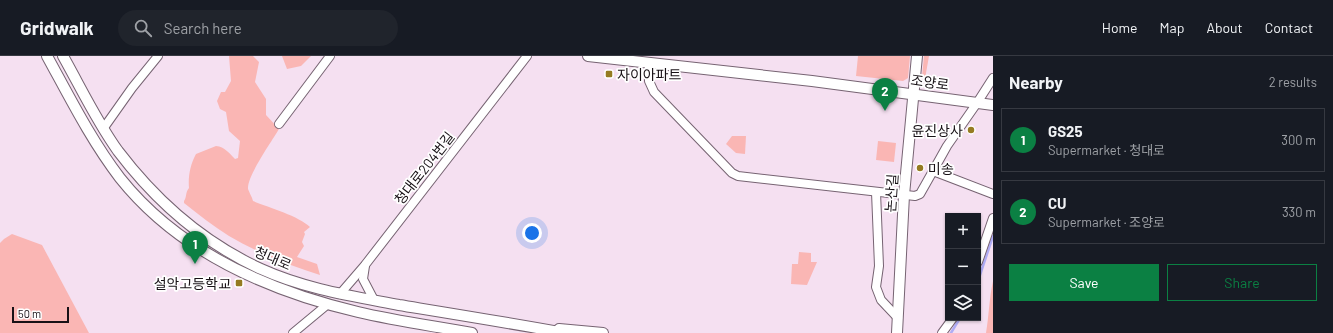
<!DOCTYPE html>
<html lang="en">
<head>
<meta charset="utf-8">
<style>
	body { margin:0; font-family:Barlow,"Noto Sans KR",sans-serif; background:#20242c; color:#f1f3f6 }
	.controls { position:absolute; right:12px; bottom:12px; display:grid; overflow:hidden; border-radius:0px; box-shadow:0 1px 3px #0004 }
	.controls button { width:36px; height:36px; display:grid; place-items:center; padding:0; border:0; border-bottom:1px solid #363941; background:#171b24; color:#f1f3f6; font:20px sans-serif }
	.scale { position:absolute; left:12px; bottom:10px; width:57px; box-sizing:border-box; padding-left:4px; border:2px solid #181116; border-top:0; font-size:11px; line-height:14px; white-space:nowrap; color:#181116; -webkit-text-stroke:3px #fff; paint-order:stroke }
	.you { position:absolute; left:532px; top:177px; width:14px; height:14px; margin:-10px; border:3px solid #fff; border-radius:50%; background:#1a73e8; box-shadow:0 0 0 6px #1a73e833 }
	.badge { display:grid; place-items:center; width:26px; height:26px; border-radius:50%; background:#0b8043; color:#fff; font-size:13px; font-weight:700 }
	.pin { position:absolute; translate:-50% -33px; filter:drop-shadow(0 1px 2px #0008) }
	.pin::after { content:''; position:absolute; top:21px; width:14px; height:12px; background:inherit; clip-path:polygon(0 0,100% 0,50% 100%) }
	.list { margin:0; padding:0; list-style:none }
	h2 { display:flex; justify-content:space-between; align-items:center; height:52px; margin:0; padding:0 16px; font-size:17px }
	h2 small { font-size:13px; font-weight:400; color:#9ea1a6 }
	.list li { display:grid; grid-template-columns:26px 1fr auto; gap:12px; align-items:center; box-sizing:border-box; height:64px; margin:0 8px 8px; padding:0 8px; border:1px solid #363941; border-radius:0px }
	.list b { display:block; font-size:15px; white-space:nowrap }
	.list p { margin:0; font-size:13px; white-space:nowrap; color:#9ea1a6 }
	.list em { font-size:13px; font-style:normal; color:#9ea1a6 }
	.actions { display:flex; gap:8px; padding:12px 16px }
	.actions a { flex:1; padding:9px 0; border:1px solid #0b8043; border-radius:0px; text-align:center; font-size:14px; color:#0b8043 }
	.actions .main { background:#0b8043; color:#fff }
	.icon { flex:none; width:22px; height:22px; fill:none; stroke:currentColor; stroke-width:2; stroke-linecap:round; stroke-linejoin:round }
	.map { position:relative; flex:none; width:993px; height:277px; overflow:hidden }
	header { display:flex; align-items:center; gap:24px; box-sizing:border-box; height:56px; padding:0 20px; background:#171b24; border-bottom:1px solid #363941 }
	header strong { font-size:19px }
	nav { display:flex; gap:22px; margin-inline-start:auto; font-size:14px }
	.search { width:280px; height:36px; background:#20242c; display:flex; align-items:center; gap:10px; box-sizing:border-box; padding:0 14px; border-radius:22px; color:#9ea1a6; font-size:15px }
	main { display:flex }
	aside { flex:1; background:#171b24 }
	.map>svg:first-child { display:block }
	.green { fill:#fab6b4 }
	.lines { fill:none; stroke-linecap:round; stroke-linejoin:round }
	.stream { stroke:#afacf5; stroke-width:2.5 }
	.minor-casing { stroke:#766372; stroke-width:10 }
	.tertiary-casing { stroke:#766372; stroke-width:12 }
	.minor { stroke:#fff; stroke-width:8 }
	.tertiary { stroke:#fff; stroke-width:10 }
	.poi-dot { fill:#957b22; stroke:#fff; stroke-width:1.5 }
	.labels { text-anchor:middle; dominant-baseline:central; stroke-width:3.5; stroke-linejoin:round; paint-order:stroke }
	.poi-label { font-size:14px; fill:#181116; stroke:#fff; text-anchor:start }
	.street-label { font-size:14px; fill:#181116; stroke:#fff }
</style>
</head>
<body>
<header>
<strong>Gridwalk</strong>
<div class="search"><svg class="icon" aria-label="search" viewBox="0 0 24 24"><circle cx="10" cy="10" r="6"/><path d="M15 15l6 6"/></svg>Search here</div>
<nav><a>Home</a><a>Map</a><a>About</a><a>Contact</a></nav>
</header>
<main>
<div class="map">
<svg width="993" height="277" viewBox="0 0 993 277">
	<rect width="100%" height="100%" fill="#f5e0f1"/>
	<!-- green -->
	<g class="green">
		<path d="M229,0H253L259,6L255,26L266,43V59L279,73C272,85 247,120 248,133C249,136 252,141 253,145C268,151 299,160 310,171L304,176L305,178L302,186L304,190L297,201L317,208L320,219C288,209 258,197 229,180C213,170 199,159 184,147V145C187,141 185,137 189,132C188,121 190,109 196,98L216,90C225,91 229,97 235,103L238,102L240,85L229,75L226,56L220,53L217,45L221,36H225L231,25Z"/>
		<path d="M282,0H311L301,10L287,13Z"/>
		<path d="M858,0H910L908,22L903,25L856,20Z"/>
		<path d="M924,0H929L925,23L922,21Z"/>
		<path d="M732,80H746L745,98L736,97L726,88Z"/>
		<path d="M878,85L896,87L894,106L876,104Z"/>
		<path d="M12,178L42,189L89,277H0V187L4,183Z"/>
		<path d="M799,196L811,197V206H817L807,229L791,228L792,208H798Z"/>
		<path d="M993,225V277H986C989,260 989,243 993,225Z"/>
	</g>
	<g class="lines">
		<!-- stream -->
		<g class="stream">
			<path d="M978,225L993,180"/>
			<path d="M951,277L960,262"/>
		</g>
		<!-- minor casing -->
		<g class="minor-casing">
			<g id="minor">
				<path d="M649,7V25L654,36L732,117L738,120L915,140L920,138L933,115L993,138"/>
				<path d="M279,68L330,0"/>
				<path d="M103,73L132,32L158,0"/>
				<path d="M933,115L947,90L977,47L993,22"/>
				<path d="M876,136L879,210L876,231L881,244L898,262"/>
				<path d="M978,206L993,162"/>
				<path d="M365,210L363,223L374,244"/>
				<path d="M340,238L365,209L527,0"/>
				<path d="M293,277L328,248"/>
				<path d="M942,277L953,262"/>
			</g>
		</g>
		<!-- tertiary casing -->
		<g class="tertiary-casing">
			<g id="tertiary">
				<path d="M47,0C70,42 91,84 120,122C179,196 269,235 358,256C396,265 434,270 472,277"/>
				<path d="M63,0C81,32 97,66 118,95C156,145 204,187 261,213C305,233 352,240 399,249C454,258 510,267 565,277"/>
				<path d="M588,0L812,25L993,49"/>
				<path d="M559,273L603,277"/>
				<path d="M897,277L904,139L917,0"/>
			</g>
		</g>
		<!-- minor -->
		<use href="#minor" class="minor"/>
		<!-- tertiary -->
		<use href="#tertiary" class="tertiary"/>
	</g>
	<!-- markers -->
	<g class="poi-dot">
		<rect x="605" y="14" width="8" height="8" rx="2"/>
		<circle cx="971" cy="74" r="4"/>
		<circle cx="920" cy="112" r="4"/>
		<rect x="235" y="223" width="8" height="8" rx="2"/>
	</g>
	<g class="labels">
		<!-- poi labels -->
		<g class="poi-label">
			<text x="617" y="18">자이아파트</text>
			<text x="963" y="74" text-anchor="end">윤진상사</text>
			<text x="928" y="112">미송</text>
			<text x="231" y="227" text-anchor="end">설악고등학교</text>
		</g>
		<!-- street labels -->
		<g class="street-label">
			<text transform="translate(930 26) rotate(8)">조양로</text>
			<text transform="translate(424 112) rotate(-52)">청대로204번길</text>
			<text transform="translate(891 137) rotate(-86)">논산길</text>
			<text transform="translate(273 202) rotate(23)">청대로</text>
		</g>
	</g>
</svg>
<div class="controls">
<button>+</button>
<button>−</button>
<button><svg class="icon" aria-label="layers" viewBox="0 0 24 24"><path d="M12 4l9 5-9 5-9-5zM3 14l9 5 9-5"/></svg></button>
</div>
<div class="scale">50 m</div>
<div class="you"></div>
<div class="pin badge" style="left:195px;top:208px">1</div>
<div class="pin badge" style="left:885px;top:55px">2</div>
</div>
<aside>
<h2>Nearby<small>2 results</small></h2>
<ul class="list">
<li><span class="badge">1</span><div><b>GS25</b><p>Supermarket · 청대로</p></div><em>300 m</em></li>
<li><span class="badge">2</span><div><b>CU</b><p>Supermarket · 조양로</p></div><em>330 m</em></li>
</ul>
<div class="actions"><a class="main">Save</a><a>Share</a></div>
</aside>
</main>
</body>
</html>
